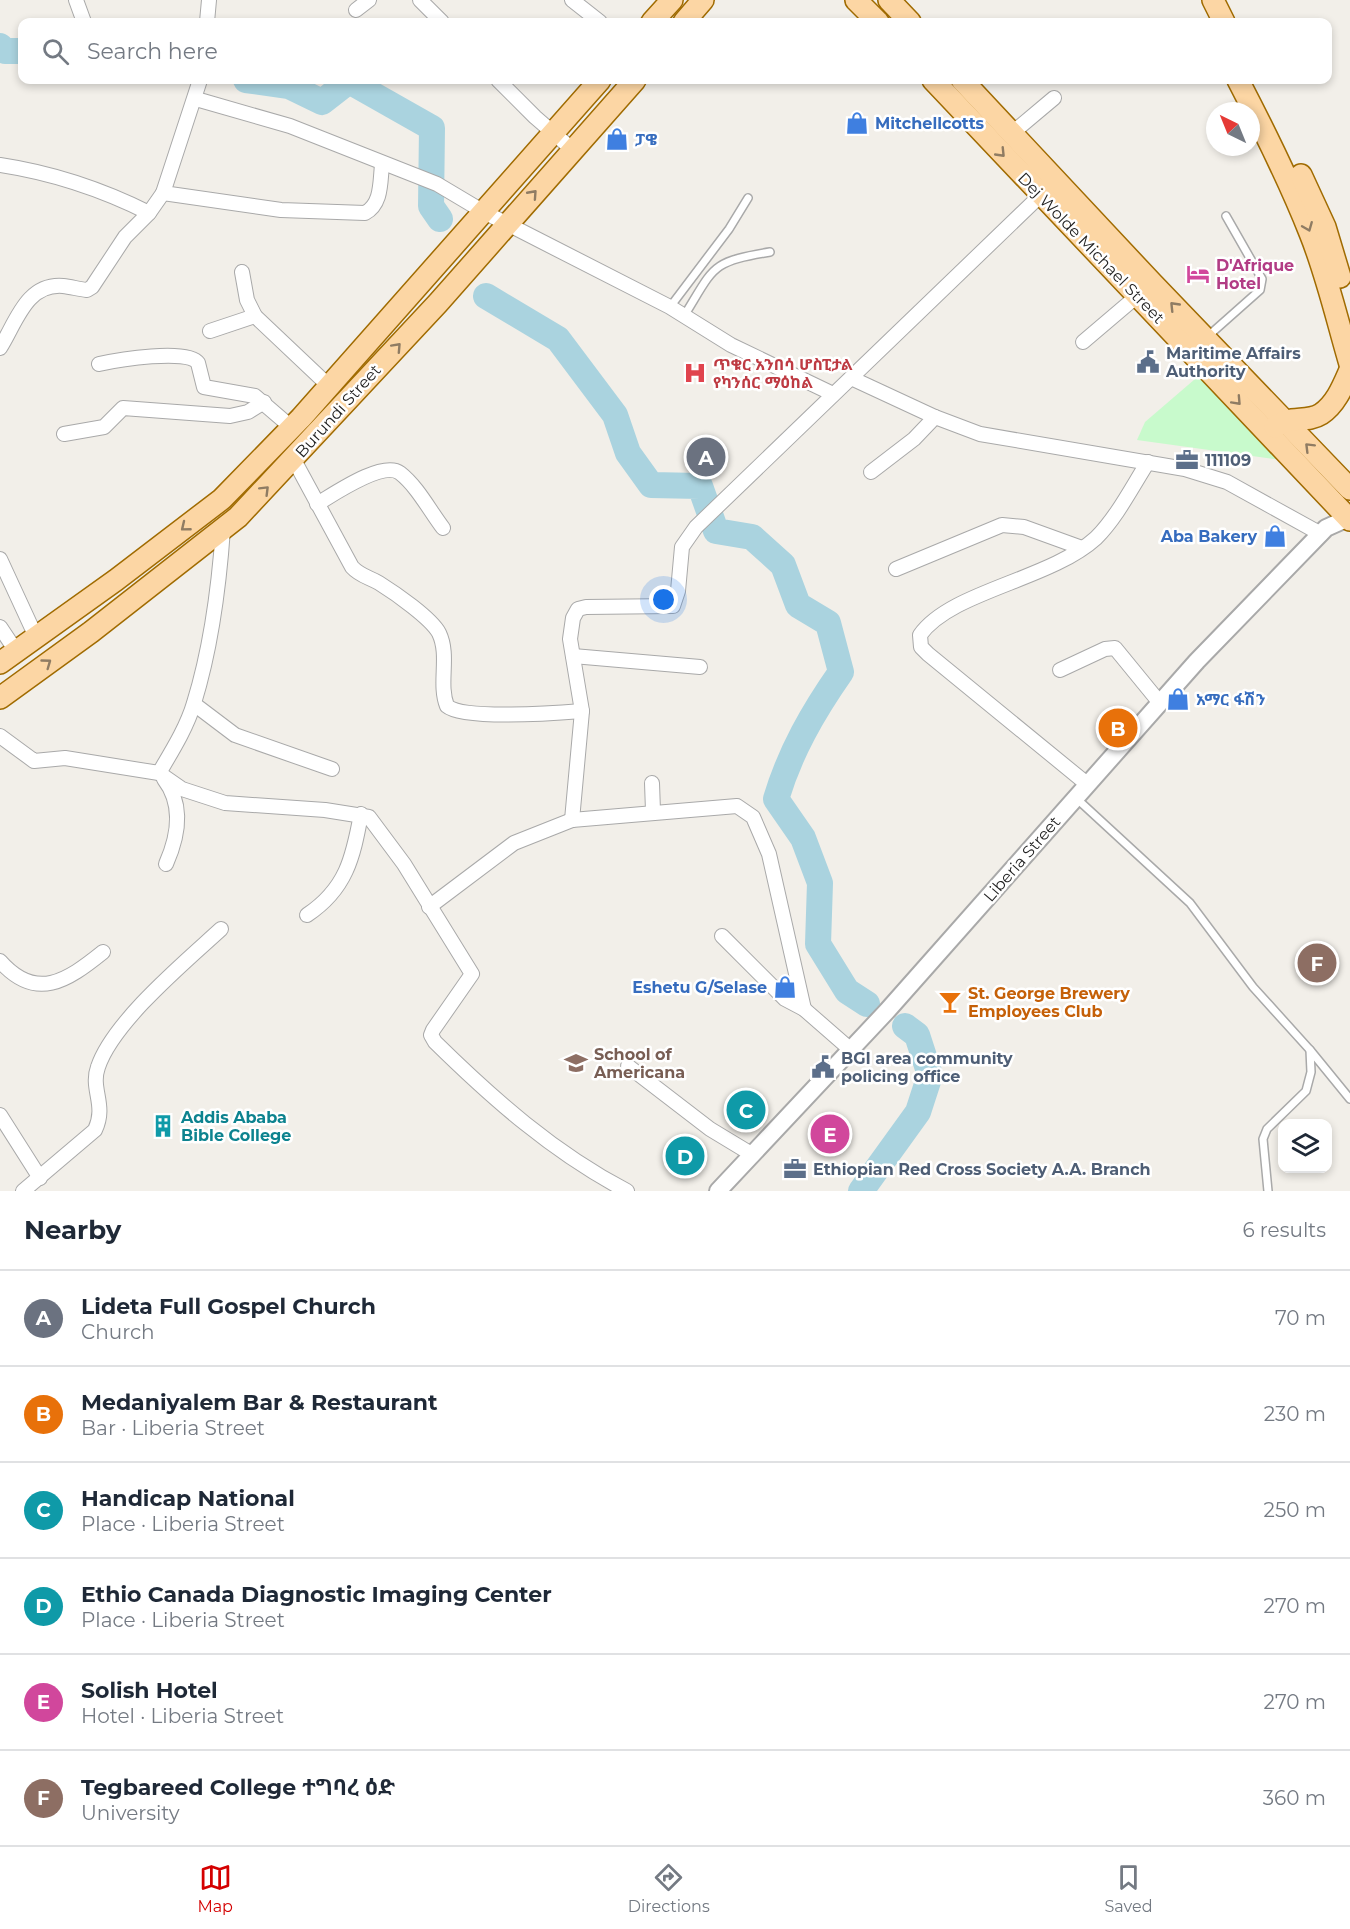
<!DOCTYPE html>
<html lang="en">
<head>
<meta charset="utf-8">
<style>
	body { margin:0; font-family:Montserrat,"Noto Sans Ethiopic",sans-serif; background:#f2f2f3; color:#1f2937 }
	.controls { position:absolute; right:18px; bottom:18px; display:grid; overflow:hidden; border-radius:12px; box-shadow:0 3px 9px #0003 }
	.controls button { width:54px; height:54px; display:grid; place-items:center; padding:0; border:0; border-bottom:2px solid #e0e1e3; background:#fff; color:#1f2937; font:30px sans-serif }
	.compass { position:absolute; left:1206px; top:102px; width:54px; height:54px; border-radius:50%; background:#fff; box-shadow:0 3px 9px #0003; rotate:317deg }
	.you { position:absolute; left:664px; top:600px; width:21px; height:21px; margin:-15px; border:4px solid #fff; border-radius:50%; background:#1a73e8; box-shadow:0 0 0 9px #1a73e833 }
	.badge { display:grid; place-items:center; width:39px; height:39px; border-radius:50%; background:#d40000; color:#fff; font-size:20px; font-weight:700 }
	.pin { position:absolute; translate:-50% -50%; border:3px solid #fff; box-shadow:0 2px 6px #0006 }
	.list { margin:0; padding:0; list-style:none }
	h2 { display:flex; justify-content:space-between; align-items:center; height:78px; margin:0; padding:0 24px; font-size:26px }
	h2 small { font-size:20px; font-weight:400; color:#747a83 }
	.list li { display:grid; grid-template-columns:39px 1fr auto; gap:18px; align-items:center; box-sizing:border-box; height:96px; padding:0 24px; border-top:2px solid #e0e1e3 }
	.list b { display:block; font-size:22px; white-space:nowrap }
	.list p { margin:0; font-size:20px; white-space:nowrap; color:#747a83 }
	.list em { font-size:20px; font-style:normal; color:#747a83 }
	.icon { flex:none; width:33px; height:33px; fill:none; stroke:currentColor; stroke-width:2; stroke-linecap:round; stroke-linejoin:round }
	.map { position:relative; flex:none; width:1350px; height:1191px; overflow:hidden }
	.search { position:absolute; background:#fff; box-shadow:0 3px 9px #0003; left:18px; right:18px; top:18px; height:66px; display:flex; align-items:center; gap:15px; box-sizing:border-box; padding:0 21px; border-radius:12px; color:#747a83; font-size:22px }
	.sheet { height:654px; background:#fff }
	nav { display:flex; justify-content:space-around; align-items:center; box-sizing:border-box; height:84px; border-top:2px solid #e0e1e3; background:#fff; font-size:16px; color:#747a83 }
	nav a { display:grid; justify-items:center; gap:3px }
	nav .on { color:#d40000 }
	.map>svg:first-child { display:block }
	.park { fill:#c8facc }
	.lines { fill:none; stroke-linecap:round; stroke-linejoin:round }
	.river { stroke:#aad3df; stroke-width:26 }
	.service-casing { stroke:#a9a9a9; stroke-width:10 }
	.minor-casing { stroke:#a9a9a9; stroke-width:16 }
	.tertiary-casing { stroke:#a9a9a9; stroke-width:20 }
	.primary-casing { stroke:#a06b00; stroke-width:24 }
	.service { stroke:#fff; stroke-width:7 }
	.minor { stroke:#fff; stroke-width:14 }
	.tertiary { stroke:#fff; stroke-width:16 }
	.primary { stroke:#fcd6a4; stroke-width:21 }
	.oneway { stroke:#8f7c63 }
	.labels { text-anchor:middle; dominant-baseline:central; stroke-width:5; stroke-linejoin:round; paint-order:stroke }
	.shop-label { font-size:16px; font-weight:bold; fill:#366cbe; stroke:#fff; text-anchor:start }
	.street-label { font-size:16px; fill:#222; stroke:#fff }
	.hotel-label { font-size:16px; font-weight:bold; fill:#b23c85; stroke:#fff; text-anchor:start }
	.service-label { font-size:16px; font-weight:bold; fill:#4e5e75; stroke:#fff; text-anchor:start }
	.health-label { font-size:16px; font-weight:bold; fill:#be3a42; stroke:#fff; text-anchor:start }
	.food-label { font-size:16px; font-weight:bold; fill:#c56008; stroke:#fff; text-anchor:start }
	.education-label { font-size:16px; font-weight:bold; fill:#785e54; stroke:#fff; text-anchor:start }
	.culture-label { font-size:16px; font-weight:bold; fill:#0d838f; stroke:#fff; text-anchor:start }
</style>
</head>
<body>
<div class="map">
<svg width="1350" height="1191" viewBox="0 0 1350 1191">
	<rect width="100%" height="100%" fill="#f2efe9"/>
	<!-- park -->
	<path class="park" d="M1202,373L1289,461L1137,440L1145,422Z"/>
	<g class="lines">
		<!-- river -->
		<g class="river">
			<path d="M0,46L5,51H22"/>
			<path d="M246,80L289,86L322,102L349,81L432,128L431,206L440,219"/>
			<path d="M486,296L558,339L615,415L628,453L651,485L700,486L716,531L752,537L783,565L798,605L828,623L841,672C813,712 790,752 776,799L803,838L820,883L818,944L847,991L867,1004"/>
			<path d="M861,1191L918,1112L930,1075L917,1035L905,1026"/>
		</g>
		<!-- service casing -->
		<g class="service-casing">
			<g id="service">
				<path d="M670,307L729,229L748,198"/>
				<path d="M684,316C715,266 710,262 770,252"/>
				<path d="M1207,337L1260,290L1262,279L1226,216"/>
				<path d="M1076,798L1190,903L1253,987L1310,1050L1311,1072L1306,1091L1267,1129L1263,1139L1268,1191"/>
				<path d="M1310,1050L1350,1099"/>
			</g>
		</g>
		<!-- minor casing -->
		<g class="minor-casing">
			<g id="minor">
				<path d="M76,0L84,22"/>
				<path d="M420,0L442,22"/>
				<path d="M572,0L600,22"/>
				<path d="M356,10L369,0"/>
				<path d="M207,22L209,0"/>
				<path d="M498,80L535,117L573,150"/>
				<path d="M196,99L290,126L437,184L484,212L670,307L731,345L833,394"/>
				<path d="M1011,134L1054,98"/>
				<path d="M0,165C53,173 101,189 149,213"/>
				<path d="M163,193L281,210L365,213C382,204 380,182 382,165"/>
				<path d="M242,272L247,300L255,316L329,386"/>
				<path d="M210,331L255,316"/>
				<path d="M1083,342L1143,291"/>
				<path d="M0,348C16,323 26,283 63,286C71,287 79,289 87,290L92,287L125,237L149,213L163,193L200,80"/>
				<path d="M99,364C117,360 188,348 198,363L204,387L255,396L291,427"/>
				<path d="M851,378L935,417L980,434L1185,469L1227,482L1321,534"/>
				<path d="M64,434L104,427L123,408L230,416L248,412L264,402"/>
				<path d="M294,460L352,567C360,576 369,577 379,583C395,593 431,618 439,633C450,656 438,683 447,706C463,720 557,713 582,711"/>
				<path d="M871,472L914,439L935,417"/>
				<path d="M317,504C334,494 383,460 400,473C417,486 430,511 443,528"/>
				<path d="M0,559L36,637"/>
				<path d="M896,569L1002,525L1024,527L1082,548"/>
				<path d="M0,627L16,651"/>
				<path d="M573,656L700,667"/>
				<path d="M1060,670L1105,649L1115,648L1160,703"/>
				<path d="M194,704L235,735L332,769"/>
				<path d="M0,736L34,761L65,758L159,773L182,789L225,803L325,810L369,817L404,864L472,974L433,1030L431,1035L435,1042C493,1099 554,1153 627,1191"/>
				<path d="M159,773C172,751 187,727 194,703C211,648 219,587 223,529"/>
				<path d="M164,779C184,805 178,837 166,864"/>
				<path d="M652,783L653,811"/>
				<path d="M1087,784L928,654L921,647L920,635C951,591 1050,580 1096,538C1117,517 1132,487 1148,462"/>
				<path d="M572,820L582,711L570,639L573,618L578,609L586,607L673,606L678,591L682,547L696,527L1046,190"/>
				<path d="M429,907L514,843L572,820L737,806L753,817L769,854L804,1009"/>
				<path d="M307,915C346,889 353,858 361,814"/>
				<path d="M722,936L785,999L804,1009L851,1050"/>
				<path d="M0,961C36,1002 67,981 103,952"/>
				<path d="M628,1066L710,1129L753,1155"/>
				<path d="M0,1115L40,1178"/>
				<path d="M23,1191L95,1130C107,1105 90,1089 98,1067C113,1022 185,962 221,929"/>
			</g>
		</g>
		<!-- tertiary casing -->
		<g class="tertiary-casing">
			<path id="tertiary" d="M718,1191L887,1011L1197,661L1326,528L1348,518"/>
		</g>
		<!-- primary casing -->
		<g class="primary-casing">
			<g id="primary">
				<path d="M856,0L878,22"/>
				<path d="M889,0L910,22"/>
				<path d="M1213,0L1224,22"/>
				<path d="M652,22L672,0"/>
				<path d="M684,22L703,0"/>
				<path d="M933,80L1350,520"/>
				<path d="M962,80L1152,283L1350,489"/>
				<path d="M1238,80C1264,130 1289,180 1310,233C1327,275 1337,320 1350,364"/>
				<path d="M1301,175L1325,227L1340,277"/>
				<path d="M1275,427C1289,415 1307,423 1321,414C1336,404 1343,386 1350,370"/>
				<path d="M0,663L116,580L222,499L301,418L600,80"/>
				<path d="M0,698L91,632L238,517L438,303L635,80"/>
			</g>
		</g>
		<!-- service -->
		<use href="#service" class="service"/>
		<!-- minor -->
		<use href="#minor" class="minor"/>
		<!-- tertiary -->
		<use href="#tertiary" class="tertiary"/>
		<!-- primary -->
		<use href="#primary" class="primary"/>
	</g>
	<!-- one-way arrows -->
	<defs><path id="oneway-chevron" d="M-2-3.5L2.5 0L-2 3.5" fill="none" stroke-width="1.6" stroke-linecap="round" stroke-linejoin="round" transform="scale(1.5)"/></defs>
	<g class="oneway">
		<use href="#oneway-chevron" transform="translate(1001 153) rotate(46)"/>
		<use href="#oneway-chevron" transform="translate(533 194) rotate(-48)"/>
		<use href="#oneway-chevron" transform="translate(1308 227) rotate(68)"/>
		<use href="#oneway-chevron" transform="translate(1174 306) rotate(-134)"/>
		<use href="#oneway-chevron" transform="translate(397 347) rotate(-47)"/>
		<use href="#oneway-chevron" transform="translate(1237 401) rotate(47)"/>
		<use href="#oneway-chevron" transform="translate(1309 447) rotate(-135)"/>
		<use href="#oneway-chevron" transform="translate(265 490) rotate(-45)"/>
		<use href="#oneway-chevron" transform="translate(185 527) rotate(141)"/>
		<use href="#oneway-chevron" transform="translate(47 663) rotate(-36)"/>
	</g>
	<!-- icons -->
	<defs>
		<g id="shop-bare" transform="scale(1.8)"><path d="M-5-2.5h2.3a2.7 3.5 0 0 1 5.4 0H5L5.5 6h-11ZM-1.5-2.5h3a1.5 2.3 0 0 0-3 0Z" fill="#3f7fe0" stroke="#fff" stroke-width="2.5" paint-order="stroke"/></g>
		<g id="hotel-bare" transform="scale(1.8)"><path d="M-6-4.5h1.5V1H6V5H4.5V3h-9V5H-6ZM-4 0a1.8 1.8 0 1 1 3.6 0ZM.5 0V-2.5h3Q6-2.5 6 0Z" fill="#d1479c" stroke="#fff" stroke-width="2.5" paint-order="stroke"/></g>
		<g id="civic-bare" transform="scale(1.8)"><path d="M-.6-6.5H3V-4.5H.6V-3L4-1V1h2V6H-6V1h2V-1L-.6-3ZM-1.2 2.5V6h2.4V2.5Z" fill="#5c6f8a" stroke="#fff" stroke-width="2.5" paint-order="stroke"/></g>
		<g id="hospital-bare" transform="scale(1.8)"><path d="M-5-5h3v3.5h4V-5h3V5h-3V1.5h-4V5h-3Z" fill="#e0444e" stroke="#fff" stroke-width="2.5" paint-order="stroke"/></g>
		<g id="office-bare" transform="scale(1.8)"><path d="M-6-3h4V-5.5h4V-3h4V5H-6ZM-1-4.5V-3h2v-1.5ZM-6 0V1H6V0Z" fill="#5c6f8a" stroke="#fff" stroke-width="2.5" paint-order="stroke"/></g>
		<g id="bar-bare" transform="scale(1.8)"><path d="M-6-5H6L.8 .8V4.5H3.5V6h-7V4.5H-.8V.8Z" fill="#e8710a" stroke="#fff" stroke-width="2.5" paint-order="stroke"/></g>
		<g id="school-bare" transform="scale(1.8)"><path d="M0-5L7-2L0 1L-7-2ZM-4 1L0 2.5L4 1V4Q0 6-4 4Z" fill="#8d6e63" stroke="#fff" stroke-width="2.5" paint-order="stroke"/></g>
		<g id="building-bare" transform="scale(1.8)"><path d="M-4-6H4V6H1V3H-1V6H-4ZM-2.5-4.3h1.7v1.8h-1.7ZM.8-4.3h1.7v1.8H.8ZM-2.5-1h1.7V.8h-1.7ZM.8-1h1.7V.8H.8Z" fill="#0f9aa8" stroke="#fff" stroke-width="2.5" paint-order="stroke"/></g>
	</defs>
	<g fill-rule="evenodd">
		<use href="#shop-bare" x="857" y="123"/>
		<use href="#shop-bare" x="617" y="139"/>
		<use href="#hotel-bare" x="1198" y="274"/>
		<use href="#civic-bare" x="1148" y="362"/>
		<use href="#hospital-bare" x="695" y="373"/>
		<use href="#office-bare" x="1187" y="460"/>
		<use href="#shop-bare" x="1275" y="536"/>
		<use href="#shop-bare" x="1178" y="699"/>
		<use href="#shop-bare" x="785" y="987"/>
		<use href="#bar-bare" x="950" y="1002"/>
		<use href="#school-bare" x="576" y="1063"/>
		<use href="#civic-bare" x="823" y="1067"/>
		<use href="#building-bare" x="163" y="1126"/>
		<use href="#office-bare" x="795" y="1169"/>
	</g>
	<g class="labels">
		<!-- shop labels -->
		<g class="shop-label">
			<text x="875" y="123">Mitchellcotts</text>
			<text x="635" y="139">ፓዌ</text>
			<text x="1257" y="536" text-anchor="end">Aba Bakery</text>
			<text x="1196" y="699">አማር ፋሽን</text>
			<text x="767" y="987" text-anchor="end">Eshetu G/Selase</text>
		</g>
		<!-- street labels -->
		<g class="street-label">
			<text transform="translate(1091 248) rotate(46)">Dej Wolde Michael Street</text>
			<text transform="translate(338 411) rotate(-48)">Burundi Street</text>
			<text transform="translate(1022 859) rotate(-49)">Liberia Street</text>
		</g>
		<!-- hotel labels -->
		<g class="hotel-label">
			<text x="1216" y="265">D'Afrique<tspan x="1216" dy="18">Hotel</tspan></text>
		</g>
		<!-- service labels -->
		<g class="service-label">
			<text x="1166" y="353">Maritime Affairs<tspan x="1166" dy="18">Authority</tspan></text>
			<text x="1205" y="460">111109</text>
			<text x="841" y="1058">BGI area community<tspan x="841" dy="18">policing office</tspan></text>
			<text x="813" y="1169">Ethiopian Red Cross Society A.A. Branch</text>
		</g>
		<!-- health labels -->
		<g class="health-label">
			<text x="713" y="364">ጥቁር አንበሳ ሆስፒታል<tspan x="713" dy="18">የካንሰር ማዕከል</tspan></text>
		</g>
		<!-- food labels -->
		<g class="food-label">
			<text x="968" y="993">St. George Brewery<tspan x="968" dy="18">Employees Club</tspan></text>
		</g>
		<!-- education labels -->
		<g class="education-label">
			<text x="594" y="1054">School of<tspan x="594" dy="18">Americana</tspan></text>
		</g>
		<!-- culture labels -->
		<g class="culture-label">
			<text x="181" y="1117">Addis Ababa<tspan x="181" dy="18">Bible College</tspan></text>
		</g>
	</g>
</svg>
<div class="controls">
<button><svg class="icon" aria-label="layers" viewBox="0 0 24 24"><path d="M12 4l9 5-9 5-9-5zM3 14l9 5 9-5"/></svg></button>
</div>
<svg class="compass" viewBox="-18 -18 36 36"><path d="M0-13l5 13h-10z" fill="#e53935"/><path d="M0 13l5-13h-10z" fill="#747a83"/></svg>
<div class="you"></div>
<div class="pin badge" style="left:706px;top:457px;background:#6b7280">A</div>
<div class="pin badge" style="left:1118px;top:728px;background:#e8710a">B</div>
<div class="pin badge" style="left:746px;top:1110px;background:#0f9aa8">C</div>
<div class="pin badge" style="left:685px;top:1156px;background:#0f9aa8">D</div>
<div class="pin badge" style="left:830px;top:1134px;background:#d1479c">E</div>
<div class="pin badge" style="left:1317px;top:963px;background:#8d6e63">F</div>
<div class="search"><svg class="icon" aria-label="search" viewBox="0 0 24 24"><circle cx="10" cy="10" r="6"/><path d="M15 15l6 6"/></svg>Search here</div>
</div>
<section class="sheet">
<h2>Nearby<small>6 results</small></h2>
<ul class="list">
<li><span class="badge" style="background:#6b7280">A</span><div><b>Lideta Full Gospel Church</b><p>Church</p></div><em>70 m</em></li>
<li><span class="badge" style="background:#e8710a">B</span><div><b>Medaniyalem Bar &amp; Restaurant</b><p>Bar · Liberia Street</p></div><em>230 m</em></li>
<li><span class="badge" style="background:#0f9aa8">C</span><div><b>Handicap National</b><p>Place · Liberia Street</p></div><em>250 m</em></li>
<li><span class="badge" style="background:#0f9aa8">D</span><div><b>Ethio Canada Diagnostic Imaging Center</b><p>Place · Liberia Street</p></div><em>270 m</em></li>
<li><span class="badge" style="background:#d1479c">E</span><div><b>Solish Hotel</b><p>Hotel · Liberia Street</p></div><em>270 m</em></li>
<li><span class="badge" style="background:#8d6e63">F</span><div><b>Tegbareed College ተግባረ ዕድ</b><p>University</p></div><em>360 m</em></li>
</ul>
</section>
<nav>
<a class="on"><svg class="icon" aria-label="map" viewBox="0 0 24 24"><path d="M3 6l6-2 6 2 6-2v14l-6 2-6-2-6 2zM9 4v14M15 6v14"/></svg>Map</a>
<a><svg class="icon" aria-label="directions" viewBox="0 0 24 24"><path d="M12 3l9 9-9 9-9-9zM9 14v-3h6M13 9l2 2-2 2"/></svg>Directions</a>
<a><svg class="icon" aria-label="saved" viewBox="0 0 24 24"><path d="M7 4h10v16l-5-4-5 4z"/></svg>Saved</a>
</nav>
</body>
</html>
